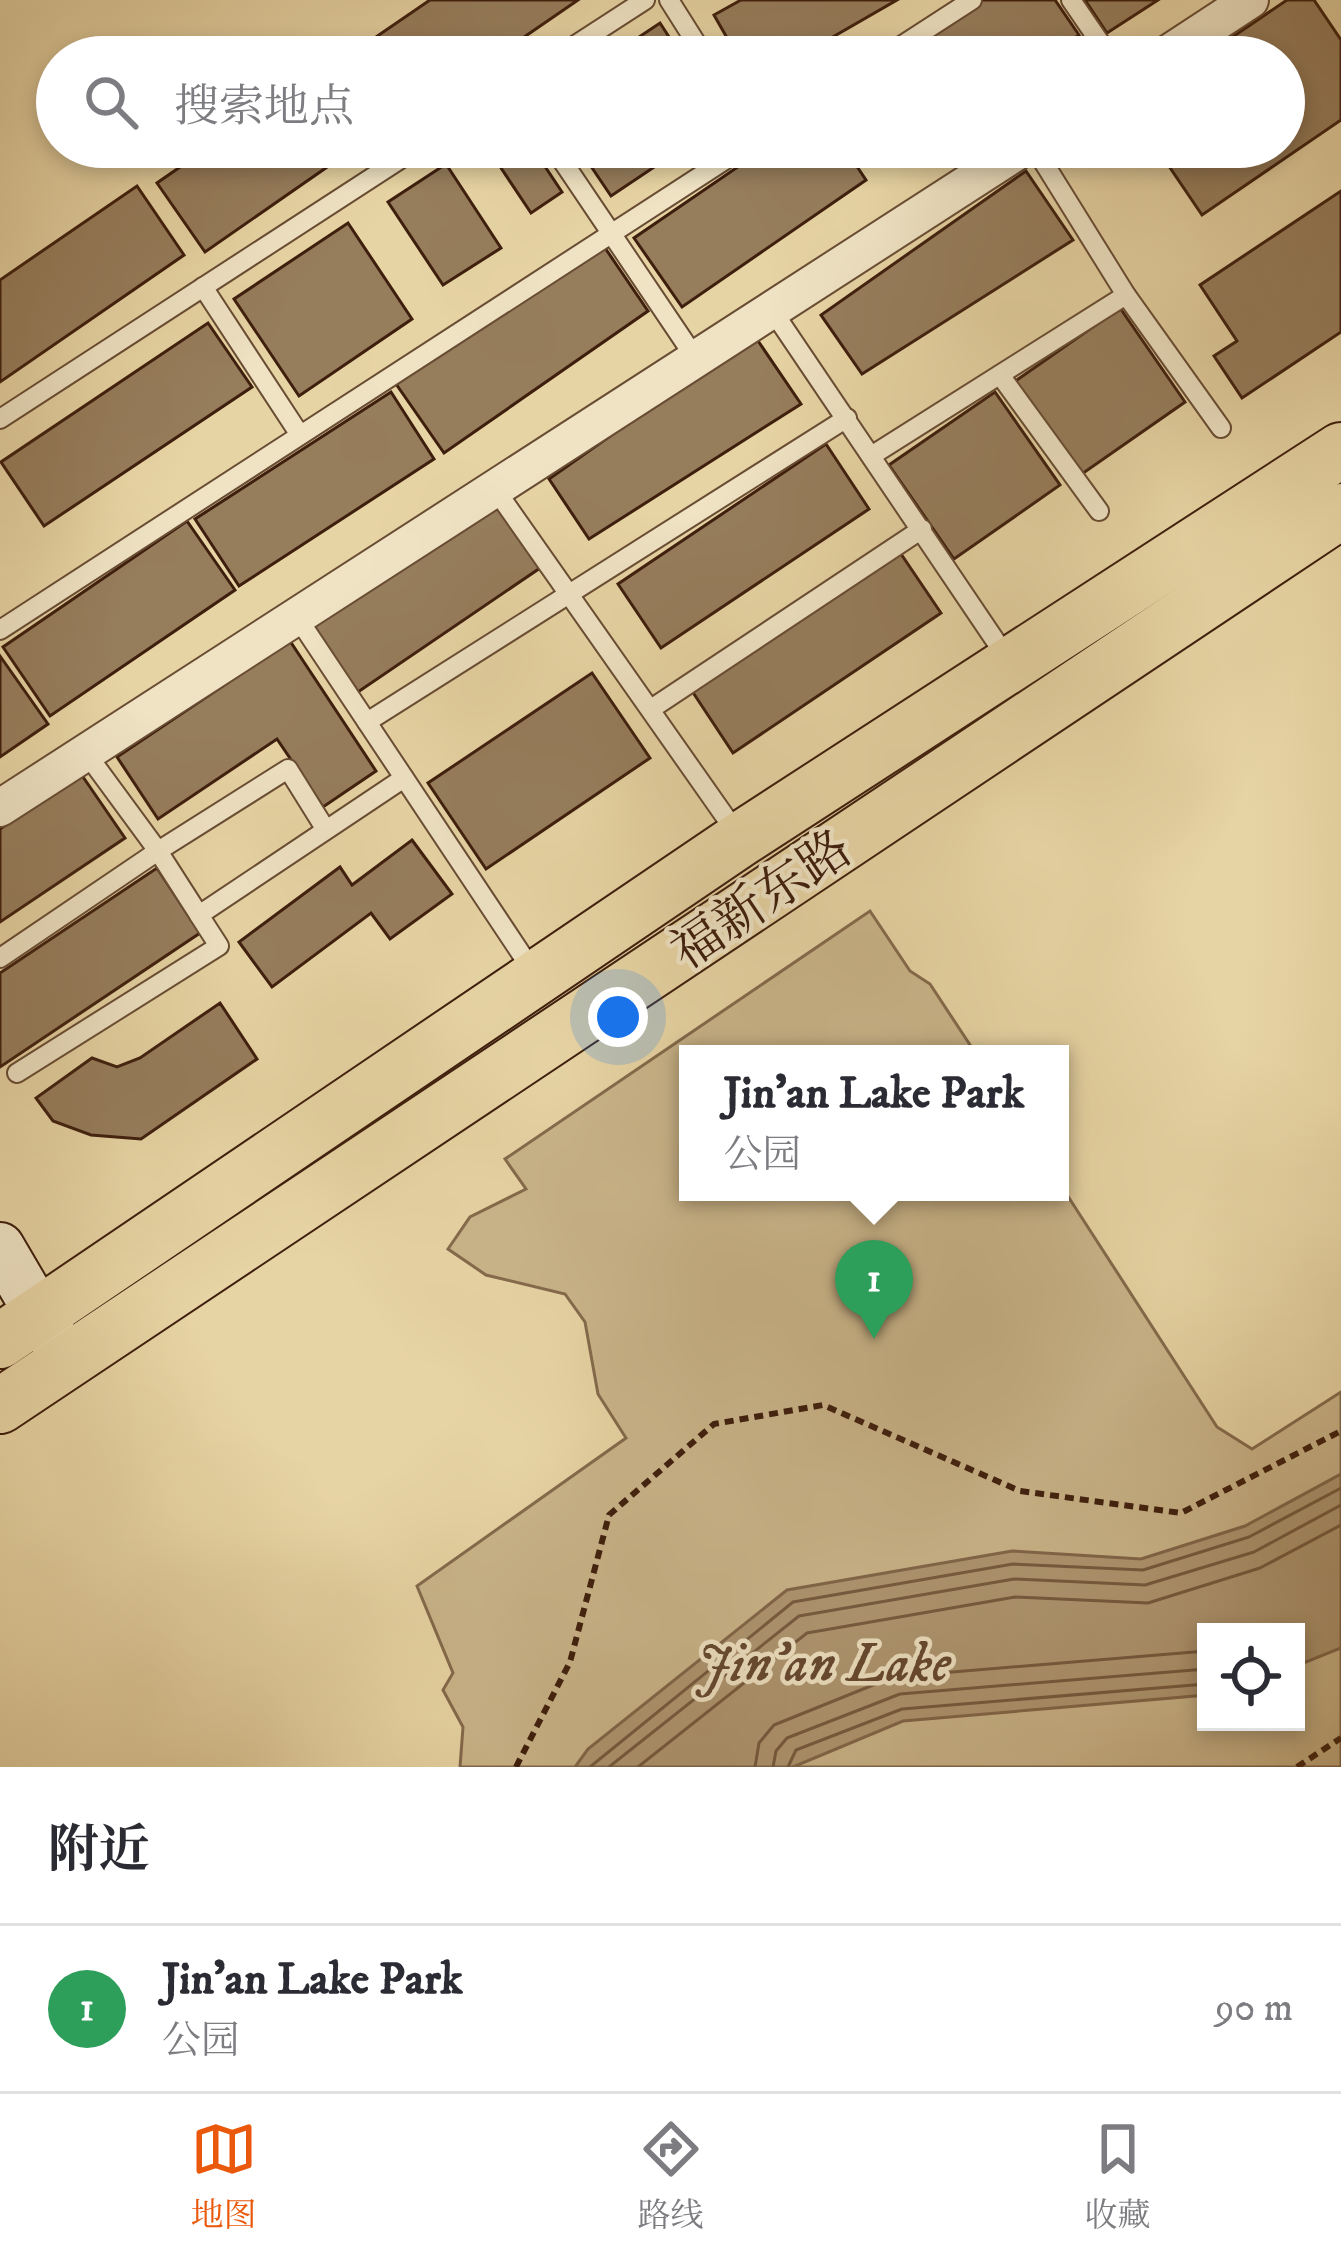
<!DOCTYPE html>
<html lang="zh">
<head>
<meta charset="utf-8">
<style>
	body { margin:0; font-family:"IM FELL DW Pica","Noto Serif SC",serif; background:#f7f7f7; color:#2b2b33 }
	.controls { position:absolute; right:36px; bottom:36px; display:grid; overflow:hidden; border-radius:0px; box-shadow:0 6px 18px #0003 }
	.controls button { width:108px; height:108px; display:grid; place-items:center; padding:0; border:0; border-bottom:3px solid #e1e1e2; background:#fff; color:#2b2b33; font:60px sans-serif }
	.you { position:absolute; left:618px; top:1017px; width:42px; height:42px; margin:-30px; border:9px solid #fff; border-radius:50%; background:#1a73e8; box-shadow:0 0 0 18px #1a73e833 }
	.badge { display:grid; place-items:center; width:78px; height:78px; border-radius:50%; background:#ea580c; color:#fff; font-size:39px; font-weight:700 }
	.pin { position:absolute; translate:-50% -99px; filter:drop-shadow(0 3px 6px #0008) }
	.pin::after { content:''; position:absolute; top:63px; width:42px; height:36px; background:inherit; clip-path:polygon(0 0,100% 0,50% 100%) }
	.popup { position:absolute; left:679px; top:1045px; width:390px; height:156px; box-sizing:border-box; display:grid; place-content:center; border-radius:0px; background:#fff; filter:drop-shadow(0 3px 9px #0005); font-size:39px; white-space:nowrap; color:#7c7c81 }
	.popup b { font-size:45px; color:#2b2b33 }
	.popup::after { content:''; position:absolute; left:50%; top:100%; margin-left:-24px; border:24px solid transparent; border-top-color:#fff }
	.list { margin:0; padding:0; list-style:none }
	h2 { display:flex; justify-content:space-between; align-items:center; height:156px; margin:0; padding:0 48px; font-size:51px }
	h2 small { font-size:39px; font-weight:400; color:#7c7c81 }
	.list li { display:grid; grid-template-columns:78px 1fr auto; gap:36px; align-items:center; box-sizing:border-box; height:168px; padding:0 48px; border-top:3px solid #e1e1e2 }
	.list b { display:block; font-size:45px; white-space:nowrap }
	.list p { margin:0; font-size:39px; white-space:nowrap; color:#7c7c81 }
	.list em { font-size:39px; font-style:normal; color:#7c7c81 }
	.icon { flex:none; width:66px; height:66px; fill:none; stroke:currentColor; stroke-width:2; stroke-linecap:round; stroke-linejoin:round }
	.map { position:relative; flex:none; width:1341px; height:1767px; overflow:hidden }
	.search { position:absolute; background:#fff; box-shadow:0 6px 18px #0003; left:36px; right:36px; top:36px; height:132px; display:flex; align-items:center; gap:30px; box-sizing:border-box; padding:0 42px; border-radius:66px; color:#7c7c81; font-size:45px }
	.sheet { height:324px; background:#fff }
	nav { display:flex; justify-content:space-around; align-items:center; box-sizing:border-box; height:168px; border-top:3px solid #e1e1e2; background:#fff; font-size:33px; color:#7c7c81 }
	nav a { display:grid; justify-items:center; gap:6px }
	nav .on { color:#ea580c }
	.map>svg:first-child { display:block }
	.green { fill:#cab58a; stroke:#846a4c; stroke-width:3; fill-rule:evenodd }
	.water { fill:#ae9671; stroke:#816649; stroke-width:3 }
	.lines { fill:none; stroke-linecap:round; stroke-linejoin:round }
	.shore { stroke:#765a3f; stroke-width:3 }
	.building { fill:#967d5c; stroke:#3e1e0d; stroke-width:3 }
	.service-casing { stroke:#684c33; stroke-width:22 }
	.minor-casing { stroke:#684c33; stroke-width:40 }
	.secondary-casing { stroke:#3e1e0d; stroke-width:52 }
	.primary-casing { stroke:#3e1e0d; stroke-width:58 }
	.path { stroke:#3e1e0d; stroke-width:6; stroke-dasharray:9 6; stroke-linecap:butt }
	.service { stroke:#efe3c4; stroke-width:18 }
	.minor { stroke:#efe3c4; stroke-width:36 }
	.secondary { stroke:#efe3c4; stroke-width:48 }
	.primary { stroke:#e7d4a4; stroke-width:54 }
	.labels { text-anchor:middle; dominant-baseline:central; stroke-width:9; stroke-linejoin:round; paint-order:stroke }
	.street-label { font-size:51px; fill:#3e1e0d; stroke:#efe3c4 }
	.water-label { font-size:54px; font-style:italic; fill:#654830; stroke:#efe3c4 }
</style>
</head>
<body>
<div class="map">
<svg width="1341" height="1767" viewBox="0 0 1341 1767">
	<rect width="100%" height="100%" fill="#e7d4a4"/>
	<filter id="stains"><feTurbulence type="fractalNoise" baseFrequency=".00167" numOctaves="4"/><feColorMatrix values="0 0 0 0 .2 0 0 0 0 .09 0 0 0 0 .02 0 0 0 .5 -.17"/></filter>
	<radialGradient id="worn" r=".72"><stop offset=".6" stop-color="#630" stop-opacity="0"/><stop offset="1" stop-color="#630" stop-opacity=".3"/></radialGradient>
	<!-- green -->
	<path class="green" d="M870,911L910,971L930,984L976,1054H688V1192H1060V1184L1217,1427L1252,1449L1341,1392V1767H460L463,1727L443,1690L453,1673L417,1586L626,1438L598,1394L585,1322L565,1294L486,1275L448,1249L470,1217L526,1189L505,1159ZM1206,1632H1296V1722H1206Z"/>
	<!-- water -->
	<path class="water" d="M1341,1474V1648L1296,1666V1632H1206V1695L903,1721L793,1767H575L588,1749L787,1590L1012,1551L1141,1559L1245,1526Z"/>
	<g class="lines">
		<!-- shore -->
		<g class="shore">
			<path d="M590,1767L793,1602L1013,1564L1143,1570L1249,1537L1341,1488"/>
			<path d="M609,1767L799,1616L1014,1579L1145,1585L1254,1552L1341,1505"/>
			<path d="M638,1767L807,1633L1015,1597L1148,1603L1260,1568L1341,1525"/>
			<path d="M755,1767L759,1743L774,1725L893,1677L1206,1651"/>
			<path d="M773,1767L776,1751L787,1738L900,1694L1206,1669"/>
			<path d="M788,1767L796,1750L902,1709L1206,1684"/>
		</g>
	</g>
	<!-- building -->
	<g class="building">
		<path d="M430,0H578L495,57H382L370,41Z"/>
		<path d="M741,0H897L798,57H738L714,15Z"/>
		<path d="M981,0H1055L1079,35L1046,57H898Z"/>
		<path d="M1085,0H1158L1107,33Z"/>
		<path d="M1287,0H1314L1341,40V120L1202,215L1156,147H1284V57H1203Z"/>
		<path d="M660,23L682,57H609Z"/>
		<path d="M362,41L373,57H338Z"/>
		<path d="M209,147H356L205,252L157,183Z"/>
		<path d="M512,147H532L562,192L531,213L495,159Z"/>
		<path d="M578,147H684L611,196Z"/>
		<path d="M767,147H844L866,180L682,307L634,238Z"/>
		<path d="M884,147H915L894,161Z"/>
		<path d="M446,164L501,248L443,285L388,202Z"/>
		<path d="M1026,171L1073,240L862,374L821,315Z"/>
		<path d="M137,186L184,255L0,382V280Z"/>
		<path d="M1341,191V332L1242,398L1214,356L1237,341L1200,285Z"/>
		<path d="M348,223L412,319L299,396L234,299Z"/>
		<path d="M601,242L648,311L444,453L396,384Z"/>
		<path d="M1120,308L1185,402L1079,476L1014,382Z"/>
		<path d="M208,323L252,387L44,526L1,462Z"/>
		<path d="M754,335L801,404L589,539L549,479Z"/>
		<path d="M391,392L434,459L239,586L195,519Z"/>
		<path d="M995,392L1060,485L954,559L889,465Z"/>
		<path d="M826,444L869,509L661,648L618,584Z"/>
		<path d="M496,497L543,566L358,692L311,624Z"/>
		<path d="M187,521L235,590L50,716L3,647Z"/>
		<path d="M897,548L941,613L733,753L690,688Z"/>
		<path d="M290,641L376,771L323,807L277,739L158,819L117,757Z"/>
		<path d="M0,656L48,724L0,757Z"/>
		<path d="M592,673L650,758L486,869L428,783Z"/>
		<path d="M81,774L125,838L0,922V829Z"/>
		<path d="M412,840L452,894L390,939L371,913L272,987L239,942L340,867L352,885Z"/>
		<path d="M157,868L200,933L0,1067V973Z"/>
		<path d="M220,1003L257,1059L141,1139L91,1135L53,1121L36,1098L92,1058L117,1067L140,1058Z"/>
	</g>
	<g class="lines">
		<!-- service casing -->
		<g class="service-casing">
			<g id="service">
				<path d="M669,0L705,57"/>
				<path d="M1071,0L1110,57"/>
				<path d="M557,57L645,0"/>
				<path d="M884,57L972,0"/>
				<path d="M553,147L696,359"/>
				<path d="M1034,147L1126,295L1221,428"/>
				<path d="M203,287L300,435"/>
				<path d="M772,310L1007,658"/>
				<path d="M1000,375L1099,511"/>
				<path d="M0,419L419,147"/>
				<path d="M871,456L1126,295"/>
				<path d="M495,489L738,835"/>
				<path d="M297,617L534,973"/>
				<path d="M0,630L745,147"/>
				<path d="M651,709L922,529"/>
				<path d="M367,722L847,418"/>
				<path d="M326,830L288,769L158,851L199,915L404,778"/>
				<path d="M0,958L158,851L86,753"/>
				<path d="M17,1073L219,946L199,915"/>
			</g>
		</g>
		<!-- minor casing -->
		<g class="minor-casing">
			<g id="minor">
				<path d="M1163,57L1250,0"/>
				<path d="M0,808L1024,147"/>
			</g>
		</g>
		<!-- secondary casing -->
		<g class="secondary-casing">
			<path id="secondary" d="M0,1247L59,1348"/>
		</g>
		<!-- primary casing -->
		<g class="primary-casing">
			<g id="primary">
				<path d="M0,1341L741,839L1341,450"/>
				<path d="M0,1406L1341,511"/>
			</g>
		</g>
		<!-- path -->
		<g class="path">
			<path d="M516,1767L570,1662L609,1515L714,1424L823,1405L1020,1491L1181,1513L1341,1431"/>
			<path d="M1297,1767L1341,1738"/>
		</g>
		<!-- service -->
		<use href="#service" class="service"/>
		<!-- minor -->
		<use href="#minor" class="minor"/>
		<!-- secondary -->
		<use href="#secondary" class="secondary"/>
		<!-- primary -->
		<use href="#primary" class="primary"/>
	</g>
	<g class="labels">
		<!-- street labels -->
		<g class="street-label">
			<text transform="translate(762 901) rotate(-34)">福新东路</text>
		</g>
		<!-- water labels -->
		<g class="water-label">
			<text x="823" y="1665">Jin'an Lake</text>
		</g>
	</g>
	<rect width="100%" height="100%" filter="url(#stains)"/>
	<rect width="100%" height="100%" fill="url(#worn)"/>
</svg>
<div class="controls">
<button><svg class="icon" aria-label="locate" viewBox="0 0 24 24"><circle cx="12" cy="12" r="6"/><path d="M12 2v4M12 18v4M2 12h4M18 12h4"/></svg></button>
</div>
<div class="you"></div>
<div class="pin badge" style="left:874px;top:1339px;background:#2e9e5b">1</div>
<div class="popup"><b>Jin'an Lake Park</b>公园</div>
<div class="search"><svg class="icon" aria-label="search" viewBox="0 0 24 24"><circle cx="10" cy="10" r="6"/><path d="M15 15l6 6"/></svg>搜索地点</div>
</div>
<section class="sheet">
<h2>附近<small></small></h2>
<ul class="list">
<li><span class="badge" style="background:#2e9e5b">1</span><div><b>Jin'an Lake Park</b><p>公园</p></div><em>90 m</em></li>
</ul>
</section>
<nav>
<a class="on"><svg class="icon" aria-label="map" viewBox="0 0 24 24"><path d="M3 6l6-2 6 2 6-2v14l-6 2-6-2-6 2zM9 4v14M15 6v14"/></svg>地图</a>
<a><svg class="icon" aria-label="directions" viewBox="0 0 24 24"><path d="M12 3l9 9-9 9-9-9zM9 14v-3h6M13 9l2 2-2 2"/></svg>路线</a>
<a><svg class="icon" aria-label="saved" viewBox="0 0 24 24"><path d="M7 4h10v16l-5-4-5 4z"/></svg>收藏</a>
</nav>
</body>
</html>
